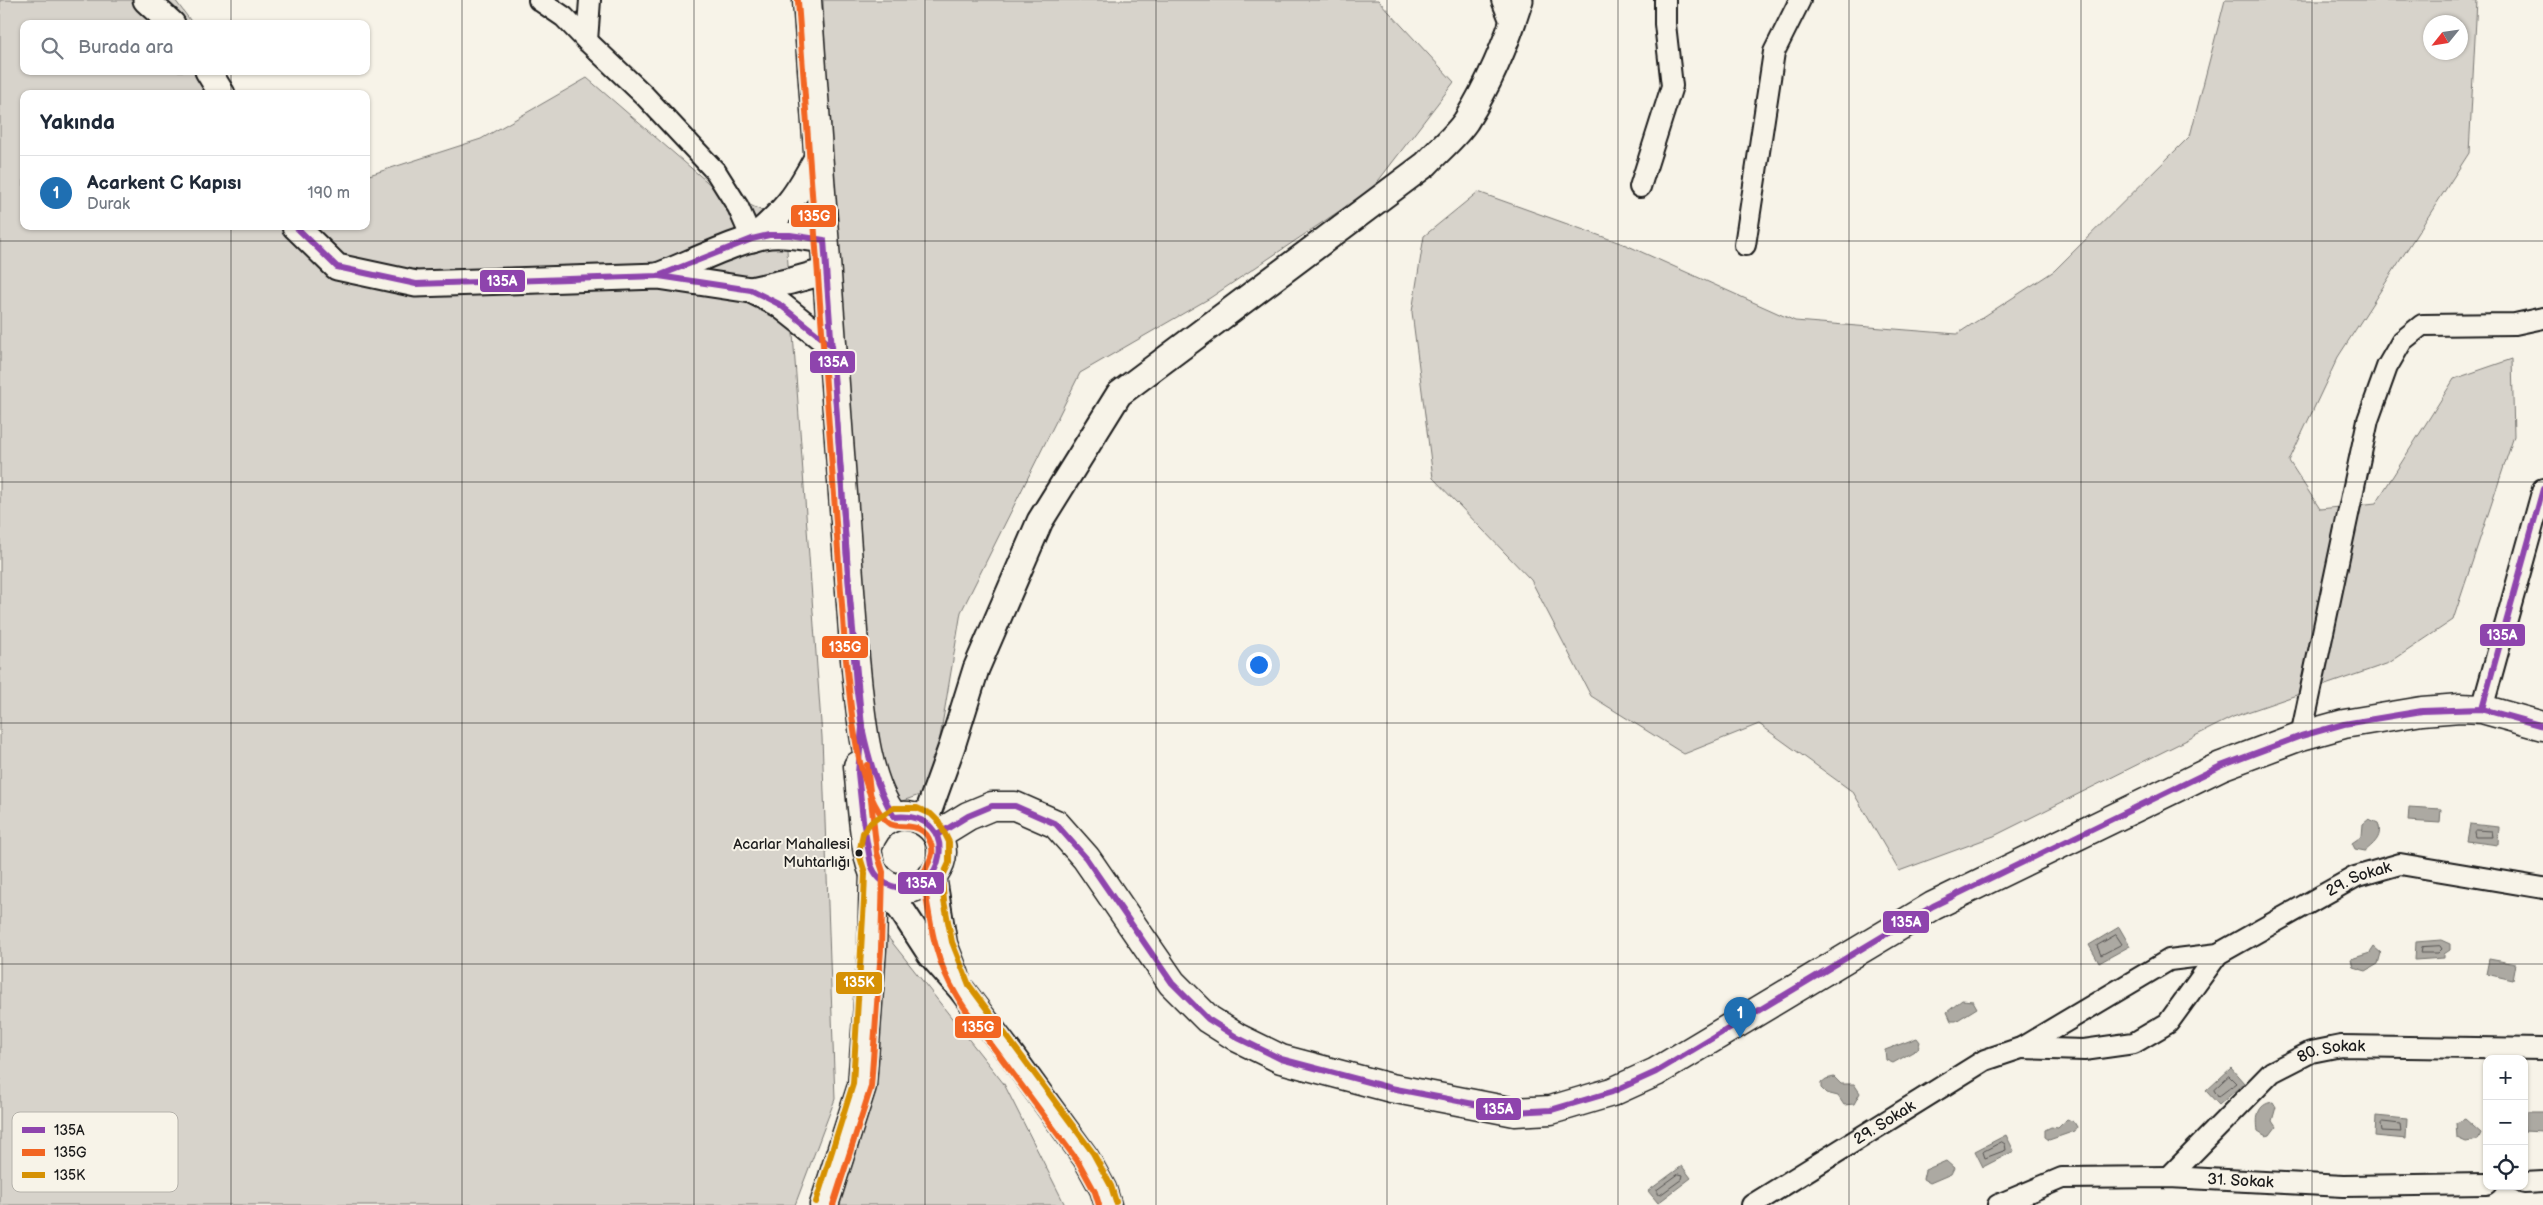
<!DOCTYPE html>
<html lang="tr">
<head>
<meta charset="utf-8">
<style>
	body { margin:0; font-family:"Balsamiq Sans",sans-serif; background:#f2f2f3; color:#1f2937 }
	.controls { position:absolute; right:15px; bottom:15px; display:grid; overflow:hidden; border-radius:10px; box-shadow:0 1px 4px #0004 }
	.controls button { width:45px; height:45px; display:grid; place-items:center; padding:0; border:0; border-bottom:1px solid #e0e1e3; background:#fff; color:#1f2937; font:25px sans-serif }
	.compass { position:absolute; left:2423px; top:15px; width:45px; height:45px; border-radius:50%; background:#fff; box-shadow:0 1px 4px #0004; rotate:240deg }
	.you { position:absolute; left:1258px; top:664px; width:18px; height:18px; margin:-12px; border:4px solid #fff; border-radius:50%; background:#1a73e8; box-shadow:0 0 0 8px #1a73e833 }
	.badge { display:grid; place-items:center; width:32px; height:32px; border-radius:50%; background:#1f6fb2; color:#fff; font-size:16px; font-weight:700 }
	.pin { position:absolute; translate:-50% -41px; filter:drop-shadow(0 1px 2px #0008) }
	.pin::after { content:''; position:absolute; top:26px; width:18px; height:15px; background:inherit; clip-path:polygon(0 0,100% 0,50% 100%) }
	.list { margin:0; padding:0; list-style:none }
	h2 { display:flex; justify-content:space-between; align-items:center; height:65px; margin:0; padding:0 20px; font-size:21px }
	h2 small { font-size:16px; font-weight:400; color:#747a83 }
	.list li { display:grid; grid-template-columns:32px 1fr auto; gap:15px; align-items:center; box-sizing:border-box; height:75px; padding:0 20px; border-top:1px solid #e0e1e3 }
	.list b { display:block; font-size:19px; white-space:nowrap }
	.list p { margin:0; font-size:16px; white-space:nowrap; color:#747a83 }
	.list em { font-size:16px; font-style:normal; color:#747a83 }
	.icon { flex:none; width:28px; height:28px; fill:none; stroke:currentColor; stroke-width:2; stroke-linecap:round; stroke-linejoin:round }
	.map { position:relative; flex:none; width:2543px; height:1205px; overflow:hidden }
	.search { position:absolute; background:#fff; box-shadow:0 1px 4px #0004; left:20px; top:20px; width:350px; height:55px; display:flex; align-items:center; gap:12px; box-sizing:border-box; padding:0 18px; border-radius:10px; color:#747a83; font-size:19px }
	.panel { position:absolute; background:#fff; box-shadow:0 1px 4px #0004; left:20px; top:90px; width:350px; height:140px; border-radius:10px }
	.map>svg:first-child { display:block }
	.green { fill:#d7d3cb; stroke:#7a7874; fill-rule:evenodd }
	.water { fill:#aca9a2; stroke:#72716c }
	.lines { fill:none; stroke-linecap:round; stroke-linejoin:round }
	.shore { stroke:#565452; stroke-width:1 }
	.minor-casing { stroke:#1c1c1c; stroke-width:24 }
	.tertiary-casing { stroke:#1c1c1c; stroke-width:29 }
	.secondary-casing { stroke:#1c1c1c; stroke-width:31 }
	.minor { stroke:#f7f3e8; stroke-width:20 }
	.tertiary { stroke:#f7f3e8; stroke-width:25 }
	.secondary { stroke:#f7f3e8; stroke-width:28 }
	.bus-1-casing { stroke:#f7f3e8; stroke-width:10 }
	.bus-2-casing { stroke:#f7f3e8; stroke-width:10 }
	.bus-3-casing { stroke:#f7f3e8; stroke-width:10 }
	.bus-1 { stroke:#8e44ad; stroke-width:6 }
	.bus-2 { stroke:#f26522; stroke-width:6 }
	.bus-3 { stroke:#d69104; stroke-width:6 }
	.grid { fill:none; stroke:#1c1c1c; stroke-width:1; stroke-opacity:0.55 }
	.bus-dot { fill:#1c1c1c; stroke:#f7f3e8; stroke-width:2 }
	.labels { text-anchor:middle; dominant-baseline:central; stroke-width:4; stroke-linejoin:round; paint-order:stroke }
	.bus-label { font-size:15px; fill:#1c1c1c; stroke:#f7f3e8; text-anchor:end }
	.street-label { font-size:16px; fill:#1c1c1c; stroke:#f7f3e8 }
	.key { fill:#f7f3e8; stroke:#b5b2ab; stroke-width:1 }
	.key-label { font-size:14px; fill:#1c1c1c }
	.line-badge { stroke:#f7f3e8; stroke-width:2 }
	.badge-label { font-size:14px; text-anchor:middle; font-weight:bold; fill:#fff }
</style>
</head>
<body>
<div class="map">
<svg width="2543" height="1205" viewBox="0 0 2543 1205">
	<rect width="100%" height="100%" fill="#f7f3e8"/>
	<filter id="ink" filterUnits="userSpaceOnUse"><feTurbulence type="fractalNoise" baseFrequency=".02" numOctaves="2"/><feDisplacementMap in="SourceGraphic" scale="10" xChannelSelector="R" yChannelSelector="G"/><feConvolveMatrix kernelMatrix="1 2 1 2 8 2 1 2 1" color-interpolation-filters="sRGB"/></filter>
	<g filter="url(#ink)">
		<!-- green -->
		<g class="green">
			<path d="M0,0H175L193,24H24V71H221L232,94H24V226H366V176L481,139L587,78L713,187L785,222L822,737L835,1099L795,1205H0Z"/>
			<path d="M823,0H1378L1454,82L1372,189L1210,298L1080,373L961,612L931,791L885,807L837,354Z"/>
			<path d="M2225,0H2477L2469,153L2338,357L2289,461L2320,509L2376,503L2454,379L2512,359L2514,436L2453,620L2389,663L2233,717L1994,836L1899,871L1853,792L1759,724L1684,754L1591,696L1531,580L1433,478L1412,312L1424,236L1478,192L1626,245L1795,321L1957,334L2054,271L2190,136ZM2430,22H2460V52H2430Z"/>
			<path d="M876,922L1004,1084L1065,1205H825L860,1110Z"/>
		</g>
		<!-- water -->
		<g class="water">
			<path d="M2409,807L2441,809L2440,823L2408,821Z"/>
			<path d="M2369,819L2378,823C2383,836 2375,843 2365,851L2355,849L2352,843L2362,836L2363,824Z"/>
			<path d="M2470,824L2499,827L2498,845L2467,841Z"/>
			<path d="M2119,927L2130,946L2099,963L2089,945Z"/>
			<path d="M2441,940L2450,944V950L2444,954V958L2415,960L2416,942Z"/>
			<path d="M2374,947L2381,953L2378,964L2366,971L2353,967L2351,959L2370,953Z"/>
			<path d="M2489,959L2516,964L2513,980L2486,974Z"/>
			<path d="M1962,1000L1973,1001L1977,1008L1956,1021H1951L1947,1012Z"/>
			<path d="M1917,1038L1920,1042L1918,1049L1893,1063L1886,1060L1885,1050Z"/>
			<path d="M2231,1068L2244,1083L2219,1105L2206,1091Z"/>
			<path d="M1834,1077L1841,1084H1854L1860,1093L1854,1104L1844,1105L1838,1096L1826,1093L1821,1088V1083L1826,1079Z"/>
			<path d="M2273,1102L2276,1107L2272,1121L2276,1127L2270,1135L2266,1136L2258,1131C2256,1117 2257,1104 2273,1102Z"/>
			<path d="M2524,1112H2543V1132L2524,1131Z"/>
			<path d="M2376,1116L2407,1119L2406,1139L2375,1136Z"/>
			<path d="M2067,1119L2074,1122L2077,1127L2075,1131L2049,1140L2045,1137V1130L2051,1127L2058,1128Z"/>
			<path d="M2465,1119L2481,1133L2478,1140L2466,1142L2457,1138L2456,1123Z"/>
			<path d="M2006,1135L2014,1151L1983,1167L1975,1151Z"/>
			<path d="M1946,1161L1954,1168L1951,1174L1930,1183L1923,1179L1925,1170Z"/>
			<path d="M1682,1166L1691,1178L1658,1203L1648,1191Z"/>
		</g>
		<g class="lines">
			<!-- shore -->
			<g class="shore">
				<path d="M2476,830L2492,831L2493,837H2475L2474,832Z"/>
				<path d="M2116,935L2122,944L2101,955L2097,946Z"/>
				<path d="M2440,946L2442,949L2438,953H2421L2422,947Z"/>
				<path d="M2229,1076L2236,1083L2218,1097L2214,1090Z"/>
				<path d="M2383,1122L2400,1124L2401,1132L2382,1131L2381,1124Z"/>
				<path d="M2002,1142L2005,1144L2006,1150L1985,1158L1983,1152Z"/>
				<path d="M1679,1174L1683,1175L1682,1179L1660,1195L1657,1194V1190Z"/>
			</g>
			<!-- minor casing -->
			<g class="minor-casing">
				<g id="minor">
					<path d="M539,0L564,17L587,41L644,95L716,172L738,207L752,239"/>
					<path d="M1502,0L1512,25"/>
					<path d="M587,41L590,0"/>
					<path d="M1640,187L1672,86L1665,24V0"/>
					<path d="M1745,245L1774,52L1800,0"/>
					<path d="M2482,709L2543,489"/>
					<path d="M2301,736L2368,420L2387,367L2402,341L2422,325L2515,324L2543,318"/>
					<path d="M2021,1048L2084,1050L2134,1043L2168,1023L2218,954"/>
					<path id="s1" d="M2169,1177L2272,1072L2311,1052L2341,1046L2543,1049"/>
					<path d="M2524,1183L2543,1182"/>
					<path id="s2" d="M1752,1205L1985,1060L2021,1048L2169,960L2218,954L2355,877L2400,864L2543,888"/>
					<path id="s3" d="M1998,1205L2062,1178L2169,1177L2344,1186L2487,1184"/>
				</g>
			</g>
			<!-- tertiary casing -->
			<g class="tertiary-casing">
				<g id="tertiary">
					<path d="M146,0L172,24"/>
					<path d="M208,71L222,94"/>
					<path d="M295,226L337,267L416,284L658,276L751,290L779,304L832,346"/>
					<path d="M752,239C787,210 797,195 818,156"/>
					<path d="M660,275C689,264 741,238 770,235C788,233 806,238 824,240"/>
					<path d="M751,290L791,281L827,271"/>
					<path d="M925,821L952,746L976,669L1040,521L1119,394L1426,164C1439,150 1456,136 1466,121C1489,84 1507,42 1520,0"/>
					<path d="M875,874L903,912L931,955L961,989L1012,1056L1086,1158L1103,1189L1108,1205"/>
					<path d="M933,876L944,944L956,975"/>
				</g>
			</g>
			<!-- secondary casing -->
			<g class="secondary-casing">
				<g id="secondary">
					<path d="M807,0L855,659C860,705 864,780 894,817"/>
					<path d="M858,766C860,786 865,857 873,871C879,882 892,889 905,889C916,889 927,883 934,874C967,829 887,784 868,847"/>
					<path d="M937,835L968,816L992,806H1015L1056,824L1086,858L1172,983L1208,1019L1238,1038L1281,1059L1391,1088L1515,1112L1551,1110L1612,1092L1656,1072L1933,906L2221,766L2301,736L2344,724L2422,711L2460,708L2482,709L2543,726"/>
					<path d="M824,1205L862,1086L872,948L874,872"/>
				</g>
			</g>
			<!-- minor -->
			<use href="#minor" class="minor"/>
			<!-- tertiary -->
			<use href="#tertiary" class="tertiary"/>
			<!-- secondary -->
			<use href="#secondary" class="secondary"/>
			<!-- bus-1 casing -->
			<g class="bus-1-casing">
				<g id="bus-1">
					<path d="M295,226L337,267L416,284L658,276L752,239L769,235H790L824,240L849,587"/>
					<path d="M659,276L751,290L779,304L832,346"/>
					<path d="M832,346L849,587"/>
					<path d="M849,587L862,727"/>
					<path d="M849,587L856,686L862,727"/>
					<path d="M2482,709L2543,489"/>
					<path d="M862,727C869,760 877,788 894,817C966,810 943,905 892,886C882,883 875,875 871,865L863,820L858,773Z"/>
					<path d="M937,835L968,816L992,806H1015L1056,824L1086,858L1172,983L1208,1019L1238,1038L1281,1059L1391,1088L1515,1112L1551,1110L1612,1092L1656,1072L1933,906L2221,766L2301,736L2344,724L2422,711L2482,709L2543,726"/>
				</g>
			</g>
			<!-- bus-2 casing -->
			<g class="bus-2-casing">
				<g id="bus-2">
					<path d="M798,1L846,660C851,705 855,787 887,822C896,832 923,817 931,844C936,857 925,864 924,876C924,888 932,934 936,947C948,993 975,1022 1002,1059C1028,1094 1053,1128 1079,1163L1095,1192L1099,1205"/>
					<path d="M833,1205L871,1087L881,949L883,872L877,853L867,765"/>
				</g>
			</g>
			<!-- bus-3 casing -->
			<g class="bus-3-casing">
				<path id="bus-3" d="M816,1202L853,1084L864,900L865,873L859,854L863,833L870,823L893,808H917L931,814L939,822L949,842V863L942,878L944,901L952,942L969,985L1093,1153L1111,1186L1116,1202"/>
			</g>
			<!-- bus-1 -->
			<use href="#bus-1" class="bus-1"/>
			<!-- bus-2 -->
			<use href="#bus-2" class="bus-2"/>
			<!-- bus-3 -->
			<use href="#bus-3" class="bus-3"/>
		</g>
	</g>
	<!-- grid -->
	<path class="grid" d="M231,0V24M462,0V1205M694,0V1205M925,0V1205M1156,0V1205M1387,0V1205M1618,0V1205M1849,0V1205M2081,0V1205M2312,0V1205M231,71V94M231,226V1205M0,241H2543M0,482H2543M0,723H2543M0,964H2543"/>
	<!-- markers -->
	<circle class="bus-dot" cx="859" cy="853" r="4.5"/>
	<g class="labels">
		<!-- bus labels -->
		<g class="bus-label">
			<text x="850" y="844">Acarlar Mahallesi<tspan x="850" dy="18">Muhtarlığı</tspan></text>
		</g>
		<!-- street labels -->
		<g class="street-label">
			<text stroke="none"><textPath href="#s2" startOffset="694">29. Sokak</textPath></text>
			<text stroke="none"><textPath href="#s1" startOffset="211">80. Sokak</textPath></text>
			<text stroke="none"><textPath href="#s2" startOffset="156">29. Sokak</textPath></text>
			<text stroke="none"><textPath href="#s3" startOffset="248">31. Sokak</textPath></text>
		</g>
	</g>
	<!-- legend -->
	<rect x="12" y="1112" width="166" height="80" rx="8" class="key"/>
	<rect x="22" y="1127" width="23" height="6" fill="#8e44ad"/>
	<rect x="22" y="1149" width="23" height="7" fill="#f26522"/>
	<rect x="22" y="1172" width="23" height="6" fill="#d69104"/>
	<g class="key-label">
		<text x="54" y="1135">135A</text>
		<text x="54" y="1157">135G</text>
		<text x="54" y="1180">135K</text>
	</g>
	<g class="line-badge">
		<rect x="790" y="204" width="47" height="24" rx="5" fill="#f26522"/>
		<rect x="479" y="269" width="47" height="24" rx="5" fill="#8e44ad"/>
		<rect x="809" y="350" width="47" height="24" rx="5" fill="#8e44ad"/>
		<rect x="2479" y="623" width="47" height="24" rx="5" fill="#8e44ad"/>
		<rect x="821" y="635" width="48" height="24" rx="5" fill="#f26522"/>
		<rect x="897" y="871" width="48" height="24" rx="5" fill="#8e44ad"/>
		<rect x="1882" y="910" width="48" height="24" rx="5" fill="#8e44ad"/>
		<rect x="835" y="971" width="48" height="24" rx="5" fill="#d69104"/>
		<rect x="954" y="1015" width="48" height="24" rx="5" fill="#f26522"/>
		<rect x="1475" y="1097" width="47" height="24" rx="5" fill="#8e44ad"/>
	</g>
	<g class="badge-label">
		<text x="814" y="221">135G</text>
		<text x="502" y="286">135A</text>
		<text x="833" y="367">135A</text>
		<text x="2502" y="640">135A</text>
		<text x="845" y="652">135G</text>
		<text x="921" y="888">135A</text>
		<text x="1906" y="927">135A</text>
		<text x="859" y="987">135K</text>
		<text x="978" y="1032">135G</text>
		<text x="1498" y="1114">135A</text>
	</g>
</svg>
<div class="controls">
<button>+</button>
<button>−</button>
<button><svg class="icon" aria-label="locate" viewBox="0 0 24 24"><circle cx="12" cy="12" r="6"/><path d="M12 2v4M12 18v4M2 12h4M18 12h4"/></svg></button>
</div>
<svg class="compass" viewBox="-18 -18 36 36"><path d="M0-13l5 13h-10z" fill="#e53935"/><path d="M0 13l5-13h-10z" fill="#747a83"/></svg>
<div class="you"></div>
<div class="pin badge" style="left:1740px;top:1038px">1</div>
<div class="search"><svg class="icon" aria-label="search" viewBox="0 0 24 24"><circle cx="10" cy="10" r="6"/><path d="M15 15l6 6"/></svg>Burada ara</div>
<section class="panel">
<h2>Yakında<small></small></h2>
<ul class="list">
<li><span class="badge">1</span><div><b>Acarkent C Kapısı</b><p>Durak</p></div><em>190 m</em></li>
</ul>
</section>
</div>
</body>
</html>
